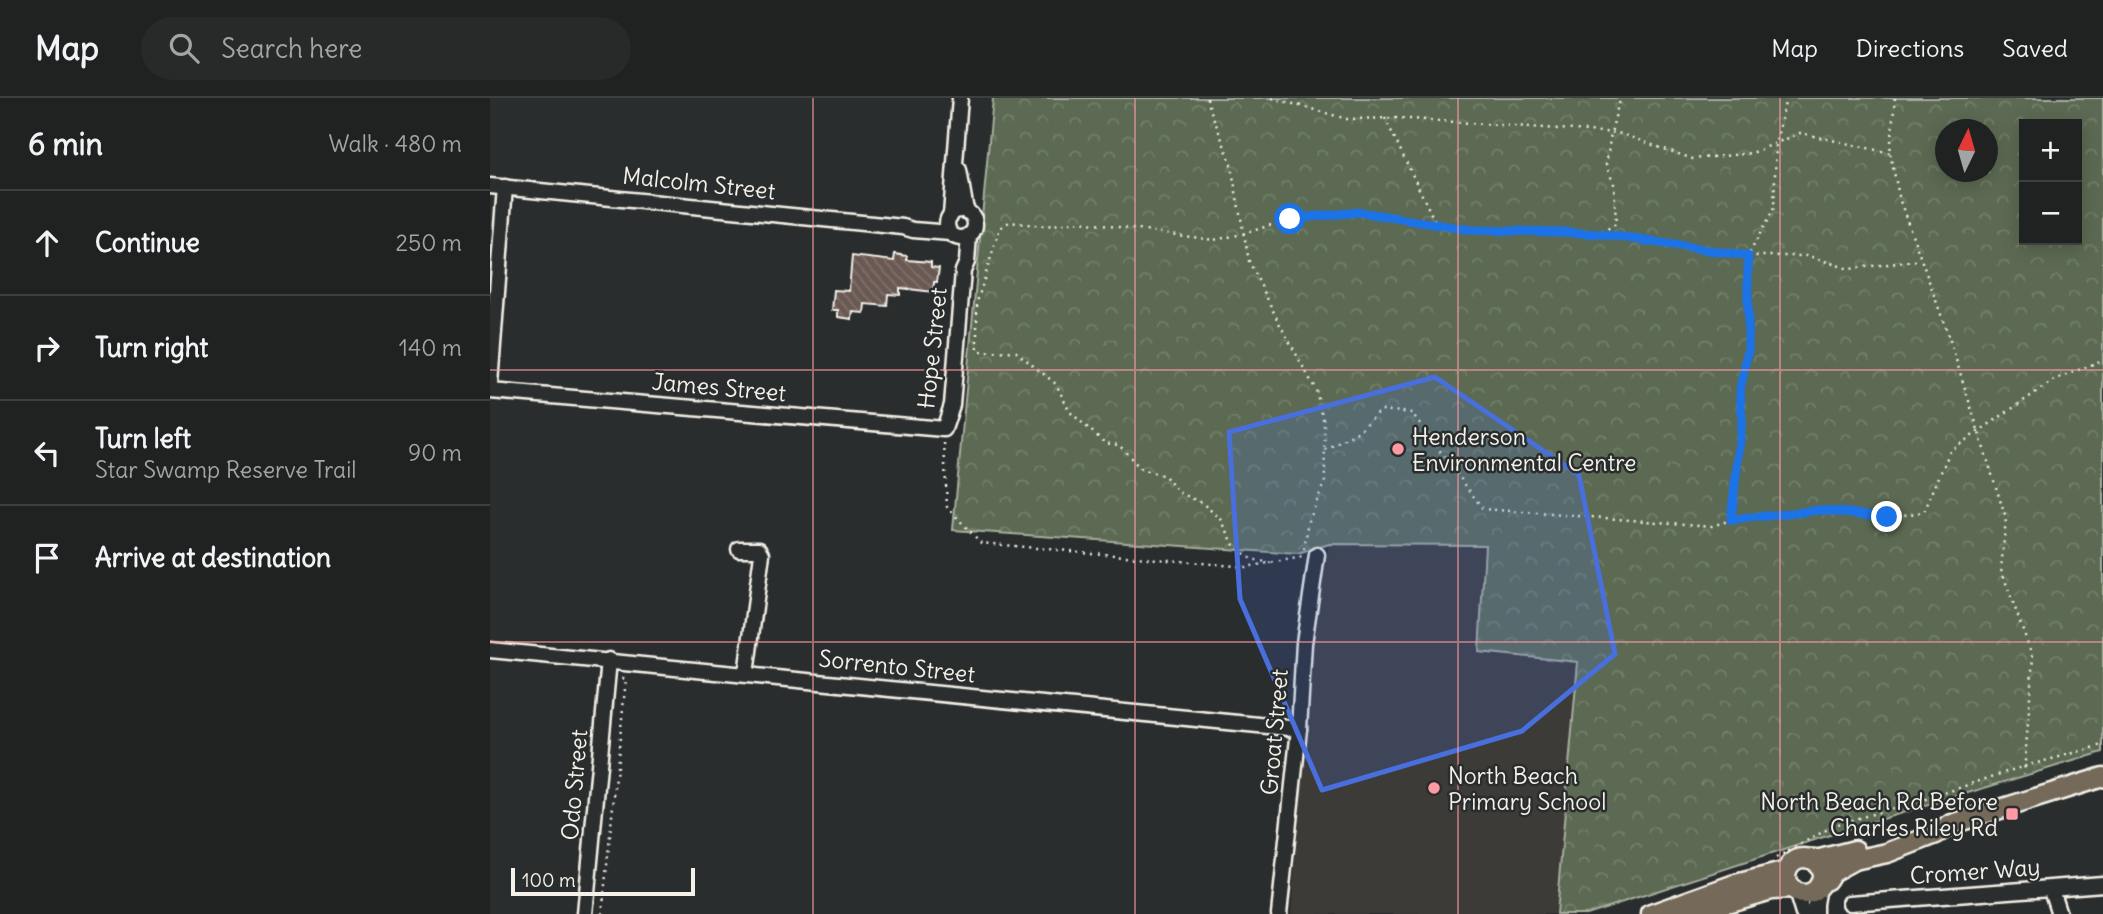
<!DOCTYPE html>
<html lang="en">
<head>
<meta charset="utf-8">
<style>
	body { margin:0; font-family:Delius,sans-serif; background:#282a2a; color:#f1f3f6 }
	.controls { position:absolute; right:21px; top:21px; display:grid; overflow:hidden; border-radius:0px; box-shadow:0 4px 18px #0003 }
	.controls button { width:63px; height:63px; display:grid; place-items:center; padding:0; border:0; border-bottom:2px solid #3d3f40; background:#202222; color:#f1f3f6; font:35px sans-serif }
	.compass { position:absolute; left:1445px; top:21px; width:63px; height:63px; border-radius:50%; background:#202222; box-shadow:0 4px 18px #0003; rotate:5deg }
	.scale { position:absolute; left:21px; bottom:18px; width:184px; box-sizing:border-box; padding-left:7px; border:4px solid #f4f1e8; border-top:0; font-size:19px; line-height:24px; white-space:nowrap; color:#f4f1e8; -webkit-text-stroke:5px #2a2d2e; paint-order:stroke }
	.stop { position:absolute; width:21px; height:21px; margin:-16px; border:5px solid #1a73e8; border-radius:50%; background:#fff }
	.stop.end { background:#1a73e8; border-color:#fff; box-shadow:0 2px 7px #0008 }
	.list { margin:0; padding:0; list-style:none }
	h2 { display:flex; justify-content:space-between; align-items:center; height:91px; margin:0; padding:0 28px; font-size:30px }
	h2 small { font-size:23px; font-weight:400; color:#a2a4a5 }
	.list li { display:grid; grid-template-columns:46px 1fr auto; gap:21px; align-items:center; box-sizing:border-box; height:105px; padding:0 28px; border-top:2px solid #3d3f40 }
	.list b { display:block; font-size:26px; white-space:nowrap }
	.list p { margin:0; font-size:23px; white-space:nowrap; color:#a2a4a5 }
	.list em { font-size:23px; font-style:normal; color:#a2a4a5 }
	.icon { flex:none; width:38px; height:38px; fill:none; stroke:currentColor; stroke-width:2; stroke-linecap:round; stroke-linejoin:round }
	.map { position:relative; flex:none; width:1613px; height:816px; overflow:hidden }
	header { display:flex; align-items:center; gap:42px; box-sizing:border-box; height:98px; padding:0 35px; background:#202222; border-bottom:2px solid #3d3f40 }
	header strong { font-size:33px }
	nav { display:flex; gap:38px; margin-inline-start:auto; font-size:24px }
	.search { width:490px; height:63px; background:#282a2a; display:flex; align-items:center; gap:18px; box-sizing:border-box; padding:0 24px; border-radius:38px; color:#a2a4a5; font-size:26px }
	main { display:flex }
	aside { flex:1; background:#202222 }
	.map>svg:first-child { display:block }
	.built { fill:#3d3a39 }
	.forest { fill:url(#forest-crowns); stroke:#a8ae9d; stroke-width:2; fill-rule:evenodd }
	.building { fill:url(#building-back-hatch); stroke:#f4f1e8; stroke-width:2 }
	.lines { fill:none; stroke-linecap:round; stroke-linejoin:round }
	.minor-casing { stroke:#f4f1e8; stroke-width:19 }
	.major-casing { stroke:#f4f1e8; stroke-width:23 }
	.path { stroke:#f4f1e8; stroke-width:2.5; stroke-dasharray:2 5; stroke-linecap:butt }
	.minor { stroke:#2a2d2e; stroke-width:14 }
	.major { stroke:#746a5a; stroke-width:18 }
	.route { stroke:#1a73e8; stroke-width:9 }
	.marked { fill:#486fdb; fill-opacity:0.2; stroke:#486fdb; stroke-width:5; stroke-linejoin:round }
	.grid { fill:none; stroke:#ff9aa2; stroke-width:2; stroke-opacity:0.55 }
	.poi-dot { fill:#ff9aa2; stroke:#2a2d2e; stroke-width:2.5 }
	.labels { text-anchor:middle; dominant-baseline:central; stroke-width:5; stroke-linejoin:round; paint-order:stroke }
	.street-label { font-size:23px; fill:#f4f1e8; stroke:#2a2d2e }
	.poi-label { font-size:23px; fill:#f4f1e8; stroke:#2a2d2e; text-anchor:start }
</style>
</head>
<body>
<header>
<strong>Map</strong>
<div class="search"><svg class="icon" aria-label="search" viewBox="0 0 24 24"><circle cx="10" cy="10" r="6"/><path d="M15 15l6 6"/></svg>Search here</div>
<nav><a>Map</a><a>Directions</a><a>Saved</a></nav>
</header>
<main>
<aside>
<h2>6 min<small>Walk · 480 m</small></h2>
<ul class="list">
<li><svg class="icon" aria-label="ahead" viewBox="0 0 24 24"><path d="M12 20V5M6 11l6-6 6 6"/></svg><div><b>Continue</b></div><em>250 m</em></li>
<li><svg class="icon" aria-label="right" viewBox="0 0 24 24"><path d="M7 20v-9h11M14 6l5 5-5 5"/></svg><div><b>Turn right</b></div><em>140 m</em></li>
<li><svg class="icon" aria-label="left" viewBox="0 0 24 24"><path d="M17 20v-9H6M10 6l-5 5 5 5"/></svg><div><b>Turn left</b><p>Star Swamp Reserve Trail</p></div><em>90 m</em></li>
<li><svg class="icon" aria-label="arrive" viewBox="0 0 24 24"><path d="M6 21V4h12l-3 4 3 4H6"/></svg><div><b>Arrive at destination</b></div></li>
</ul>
</aside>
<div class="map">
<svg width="1613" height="816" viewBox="0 0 1613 816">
	<defs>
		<pattern id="forest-crowns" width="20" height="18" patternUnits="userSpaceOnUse" patternTransform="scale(1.75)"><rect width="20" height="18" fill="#5b6a52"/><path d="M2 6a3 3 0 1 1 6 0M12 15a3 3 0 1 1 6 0" fill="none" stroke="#73806b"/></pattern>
		<pattern id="building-back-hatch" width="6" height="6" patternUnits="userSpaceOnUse" patternTransform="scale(1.75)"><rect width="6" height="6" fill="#6a5953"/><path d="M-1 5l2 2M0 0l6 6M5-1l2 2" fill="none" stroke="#80716c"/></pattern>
	</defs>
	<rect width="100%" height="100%" fill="#2a2d2e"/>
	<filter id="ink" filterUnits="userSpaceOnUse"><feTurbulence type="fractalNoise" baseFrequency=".0143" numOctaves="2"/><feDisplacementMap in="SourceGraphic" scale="14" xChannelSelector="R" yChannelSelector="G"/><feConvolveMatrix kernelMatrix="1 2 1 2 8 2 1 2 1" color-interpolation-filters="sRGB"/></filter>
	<g filter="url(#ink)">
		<!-- built -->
		<path class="built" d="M839,446L996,447L1088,563L1066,816H801L822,543Z"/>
		<!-- forest -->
		<path class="forest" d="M503,0H1613V654L1346,735L1096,816H1066L1088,564L989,554L995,447L839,446L808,456L463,432ZM1534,26H1587V142H1534ZM1456,32H1498V74H1456Z"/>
		<!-- building -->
		<path class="building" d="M405,156L417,158V162L441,164V169L449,170L447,184H444L443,194L410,190V197L398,196L397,208L375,206L374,215L363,214L362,221L348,219V212H342L344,192L359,193L362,158L404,163Z"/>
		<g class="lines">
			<!-- minor casing -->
			<g class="minor-casing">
				<g id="minor">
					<path d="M469,72L476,113"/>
					<path d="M0,88L413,129L423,132L460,135"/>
					<circle cx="471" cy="126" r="14"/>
					<path d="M461,117L470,0"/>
					<path d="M0,286L15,89"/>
					<path d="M0,293L454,331L462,307L473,173L477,164L479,137"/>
					<path d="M249,451H269L272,456L256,576"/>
					<path d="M0,552L809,631"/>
					<path d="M1561,791L1569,816"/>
					<path d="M1306,793L1313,816"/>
					<path d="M1360,805L1613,786"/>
					<path d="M95,816L119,562"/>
					<path d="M789,816L809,631L814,545L827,457"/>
					<path d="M1325,816V806L1328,788"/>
				</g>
			</g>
			<!-- major casing -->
			<g class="major-casing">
				<g id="major">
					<circle cx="1314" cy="778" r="18"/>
					<path d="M1320,761H1330L1365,752"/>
					<path d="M1330,785L1337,782L1342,774L1364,762L1397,755L1446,736L1462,726L1613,679"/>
					<path d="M1161,816L1242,787L1297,773"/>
					<path d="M1198,816L1281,792L1303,791"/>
				</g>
			</g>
			<!-- path -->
			<g class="path">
				<path d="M717,0L720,11L740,62L759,163L788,223L826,292L834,325L835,383L819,423L813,456"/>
				<path d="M782,0L857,21L906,20L1128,35L1203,61L1262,55L1310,35L1400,55"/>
				<path d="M1405,0L1400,55L1410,103L1457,233L1516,421L1511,471L1543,560L1534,676"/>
				<path d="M895,20L947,128"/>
				<path d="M1109,136L1177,148L1258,158L1284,110L1286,45L1296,0"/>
				<path d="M454,345L457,409L491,445L756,469L813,459"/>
				<path d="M835,352L869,333L891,312L922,315L993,411L1222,428L1247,420L1330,412L1397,419L1434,414L1460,353L1564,282L1613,262"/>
				<path d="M1241,422L1252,322L1250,292L1258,252V158H1319L1359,171L1431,162"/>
				<path d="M781,465L761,461L744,447L731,421L712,405L688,394L675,378L651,371L629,347L615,345L580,314L566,286L525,253L495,254L487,252V204L510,130L519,124L554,128L590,124L724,142L753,136L800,121L869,114L980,133H1071L1109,136L1126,126L1124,86L1116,67L1121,35L1128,7L1133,0"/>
				<path d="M1286,760L1347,726L1433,702L1525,671L1613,647"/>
				<path d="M112,816L136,581L129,580"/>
			</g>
			<!-- minor -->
			<use href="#minor" class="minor"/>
			<!-- major -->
			<use href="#major" class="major"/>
		</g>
	</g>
	<g class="lines" filter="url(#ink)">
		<!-- route -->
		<path class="route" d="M800,121L869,114L981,132L1071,134L1110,136L1258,158V252L1250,292L1252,322L1241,422L1330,412L1397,419"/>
	</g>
	<!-- marked area -->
	<path class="marked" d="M945,279L1089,377L1125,556L1032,633L832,692L750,501L739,334Z"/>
	<!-- grid -->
	<path class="grid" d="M323,0V816M645,0V816M968,0V816M1290,0V816M0,272H1613M0,544H1613"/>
	<!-- markers -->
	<g class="poi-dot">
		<circle cx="908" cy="351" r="7"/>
		<circle cx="944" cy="690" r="7"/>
		<rect x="1515" y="709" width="14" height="14" rx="3.5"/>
	</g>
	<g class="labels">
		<!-- street labels -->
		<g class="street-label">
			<text transform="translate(209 85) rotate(6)">Malcolm Street</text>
			<text transform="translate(442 250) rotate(-84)">Hope Street</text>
			<text transform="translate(229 289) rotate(5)">James Street</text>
			<text transform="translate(407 568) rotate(6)">Sorrento Street</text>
			<text transform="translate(784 634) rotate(-85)">Groat Street</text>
			<text transform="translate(84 687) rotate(-85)">Odo Street</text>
			<text transform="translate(1485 773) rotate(-4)">Cromer Way</text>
		</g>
		<!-- poi labels -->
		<g class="poi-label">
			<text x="922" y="338">Henderson<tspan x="922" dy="26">Environmental Centre</tspan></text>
			<text x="958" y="677">North Beach<tspan x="958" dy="26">Primary School</tspan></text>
			<text x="1508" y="703" text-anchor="end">North Beach Rd Before<tspan x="1508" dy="26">Charles Riley Rd</tspan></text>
		</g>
	</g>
</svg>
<div class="controls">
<button>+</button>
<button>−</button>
</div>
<svg class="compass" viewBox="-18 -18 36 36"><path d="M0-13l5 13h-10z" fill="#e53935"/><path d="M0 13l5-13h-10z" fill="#a2a4a5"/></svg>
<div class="scale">100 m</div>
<div class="stop" style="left:800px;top:121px"></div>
<div class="stop end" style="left:1397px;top:419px"></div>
</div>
</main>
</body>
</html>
